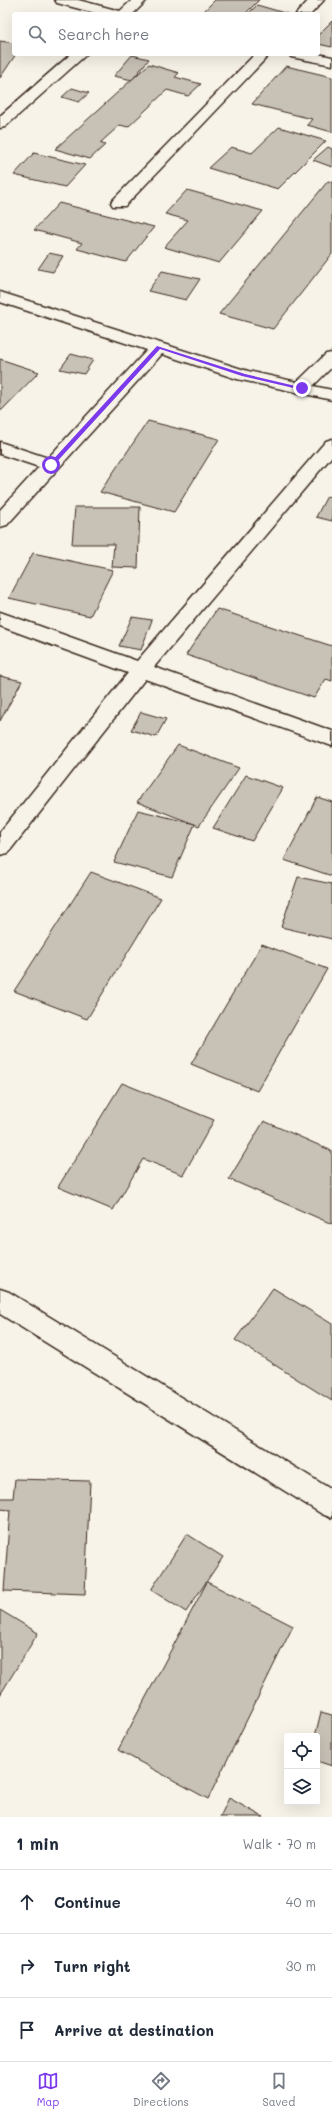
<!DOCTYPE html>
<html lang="en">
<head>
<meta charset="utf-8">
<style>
	body { margin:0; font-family:Mali,sans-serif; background:#f2f2f3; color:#1f2937 }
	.controls { position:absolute; right:12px; bottom:12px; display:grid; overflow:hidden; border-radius:4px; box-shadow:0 4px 16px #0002 }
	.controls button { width:36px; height:36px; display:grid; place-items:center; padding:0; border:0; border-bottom:1px solid #e0e1e3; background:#fff; color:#1f2937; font:20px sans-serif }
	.stop { position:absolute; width:12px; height:12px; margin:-9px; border:3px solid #7c3aed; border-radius:50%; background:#fff }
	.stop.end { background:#7c3aed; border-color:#fff; box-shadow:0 1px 4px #0008 }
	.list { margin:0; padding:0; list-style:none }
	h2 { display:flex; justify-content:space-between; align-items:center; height:52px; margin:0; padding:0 16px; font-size:17px }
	h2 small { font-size:13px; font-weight:400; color:#747a83 }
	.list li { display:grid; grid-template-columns:26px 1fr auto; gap:12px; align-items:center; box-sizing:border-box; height:64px; padding:0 16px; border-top:1px solid #e0e1e3 }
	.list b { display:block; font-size:15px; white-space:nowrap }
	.list em { font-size:13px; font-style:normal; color:#747a83 }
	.icon { flex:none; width:22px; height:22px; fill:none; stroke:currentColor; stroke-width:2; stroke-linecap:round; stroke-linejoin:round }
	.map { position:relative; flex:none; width:332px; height:1817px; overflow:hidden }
	.search { position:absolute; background:#fff; box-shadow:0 4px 16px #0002; left:12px; right:12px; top:12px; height:44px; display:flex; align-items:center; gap:10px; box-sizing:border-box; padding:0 14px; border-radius:4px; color:#747a83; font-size:15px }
	.sheet { height:244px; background:#fff }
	nav { display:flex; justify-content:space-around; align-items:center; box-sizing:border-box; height:56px; border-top:1px solid #e0e1e3; background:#fff; font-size:11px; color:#747a83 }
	nav a { display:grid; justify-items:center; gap:2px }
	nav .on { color:#7c3aed }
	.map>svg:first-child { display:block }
	.building { fill:#c8c1b6; stroke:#3b2a1e }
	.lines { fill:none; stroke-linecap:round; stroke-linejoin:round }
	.minor-casing { stroke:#3b2a1e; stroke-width:3 }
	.minor { fill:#f7f3e8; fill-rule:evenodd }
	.route { fill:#7c3aed }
</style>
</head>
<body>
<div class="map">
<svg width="332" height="1817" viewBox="0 0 332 1817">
	<rect width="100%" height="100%" fill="#f7f3e8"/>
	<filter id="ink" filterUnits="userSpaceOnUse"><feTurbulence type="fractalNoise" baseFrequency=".025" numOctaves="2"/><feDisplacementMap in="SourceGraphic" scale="8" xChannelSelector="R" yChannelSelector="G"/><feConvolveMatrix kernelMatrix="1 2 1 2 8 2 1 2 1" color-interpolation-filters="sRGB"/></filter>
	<g filter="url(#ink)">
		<!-- building -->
		<g class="building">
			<path d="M215,0H259L245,14H201Z"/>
			<path d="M257,5L288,14H248Z"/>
			<path d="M332,21V47L318,44V35Z"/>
			<path d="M0,41L14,43V54H16L0,78Z"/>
			<path d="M132,55L149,59L132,80L114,76Z"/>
			<path d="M149,64L179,73L175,77L201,84L188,96L167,90L128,127L120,125L100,143L105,145L90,159L55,149Z"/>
			<path d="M286,66L332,77V132L307,125L312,119L252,104Z"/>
			<path d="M72,88L89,93L79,102L62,97Z"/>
			<path d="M279,127L326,141L278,189L208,168L231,147L252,153Z"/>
			<path d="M328,147L332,149V167L313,160Z"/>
			<path d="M34,153L85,165L65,187L14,175Z"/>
			<path d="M328,181L332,182V254L273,329L219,314Z"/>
			<path d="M187,190L263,211L219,263L164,247L188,220L165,214Z"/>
			<path d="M59,203L154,227L126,262L77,249L82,243L34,230Z"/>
			<path d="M49,253L63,256L53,272L38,269Z"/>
			<path d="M162,271L200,279L186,300L148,291Z"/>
			<path d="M71,354L93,360L84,374L60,369Z"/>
			<path d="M0,359L39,372L2,410H0Z"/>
			<path d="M148,421L219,439L174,512L100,492Z"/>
			<path d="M327,496L332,498V521L316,517Z"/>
			<path d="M75,507H140L138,568L112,567L114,544H72Z"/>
			<path d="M33,553L113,570L90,616L9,598Z"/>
			<path d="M217,609L332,646V681L326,679L314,698L186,655Z"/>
			<path d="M132,617L152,620L141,650L119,646Z"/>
			<path d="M0,676L22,681L0,721Z"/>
			<path d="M141,712L166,719L156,737L131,730Z"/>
			<path d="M178,745L239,768L199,826L137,802Z"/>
			<path d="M246,775L283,788L252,841L213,828Z"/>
			<path d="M317,797L332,802V876L284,860Z"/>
			<path d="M138,810L195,824L172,877L114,862Z"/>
			<path d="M91,872L161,898L87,1019L14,991Z"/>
			<path d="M298,877L332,884V939L281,927Z"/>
			<path d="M262,944L327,969L257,1091L191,1064Z"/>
			<path d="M122,1083L214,1120L183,1175L143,1159L113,1210L58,1187Z"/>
			<path d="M264,1121L332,1151V1224L229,1179Z"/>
			<path d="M273,1288L332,1324V1401L235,1340Z"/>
			<path d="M15,1479L90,1481L85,1594L4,1591L10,1510L0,1509V1498H13Z"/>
			<path d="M187,1534L223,1557L186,1612L151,1590Z"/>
			<path d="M207,1582L293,1626L208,1799L118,1750Z"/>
			<path d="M0,1610L38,1633L0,1695Z"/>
			<path d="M321,1712L332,1715V1766L317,1761V1736H315Z"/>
			<path d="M229,1798L263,1817H220Z"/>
		</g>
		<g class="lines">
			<!-- minor casing -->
			<g class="minor-casing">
				<g id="minor">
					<path d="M55,0H78L120,11L132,0H147L133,14H99L57,3Z"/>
					<path d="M309,0H324L311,14H296Z"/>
					<path d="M71,54H87L5,127L0,128V116Z"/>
					<path d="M255,54H270L125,206H113L111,203L113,200Z"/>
					<path d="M289,54H318L332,57V65L291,57Z"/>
					<path d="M0,292L248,371L297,382L326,354L332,353V367L313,386L332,390V400L237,379L162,354L7,525L0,527V510L39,467L0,454V442L48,458L147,350L0,302Z"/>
					<path d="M332,439V456L154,667L332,731V746L145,679L8,853L0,855V832L128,673L0,626V612L137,661L326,441Z"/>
					<path d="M0,1289L9,1292L332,1490V1518L322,1514L0,1314Z"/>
				</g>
			</g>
			<!-- minor -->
			<use href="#minor" class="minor"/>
		</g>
	</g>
	<!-- route -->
	<path class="route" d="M157,346L245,374L304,388L302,390L242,376L160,349L53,466H49V464Z"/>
</svg>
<div class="controls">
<button><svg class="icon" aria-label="locate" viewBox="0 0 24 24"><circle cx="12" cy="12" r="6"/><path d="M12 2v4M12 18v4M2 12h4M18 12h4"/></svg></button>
<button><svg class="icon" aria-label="layers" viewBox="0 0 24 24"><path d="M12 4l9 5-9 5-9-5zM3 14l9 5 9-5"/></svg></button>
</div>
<div class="stop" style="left:51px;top:465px"></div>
<div class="stop end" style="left:302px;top:388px"></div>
<div class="search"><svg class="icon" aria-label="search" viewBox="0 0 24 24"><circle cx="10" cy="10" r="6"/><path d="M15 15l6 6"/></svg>Search here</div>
</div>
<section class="sheet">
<h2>1 min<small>Walk · 70 m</small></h2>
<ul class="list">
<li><svg class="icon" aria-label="ahead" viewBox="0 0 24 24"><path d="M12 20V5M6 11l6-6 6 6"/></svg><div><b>Continue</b></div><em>40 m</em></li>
<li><svg class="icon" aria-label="right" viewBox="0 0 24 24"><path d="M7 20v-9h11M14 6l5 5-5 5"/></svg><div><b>Turn right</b></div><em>30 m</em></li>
<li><svg class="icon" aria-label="arrive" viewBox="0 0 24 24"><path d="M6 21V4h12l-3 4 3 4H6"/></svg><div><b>Arrive at destination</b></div></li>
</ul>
</section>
<nav>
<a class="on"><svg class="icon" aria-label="map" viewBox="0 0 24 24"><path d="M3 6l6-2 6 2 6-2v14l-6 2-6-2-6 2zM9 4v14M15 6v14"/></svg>Map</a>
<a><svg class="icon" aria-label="directions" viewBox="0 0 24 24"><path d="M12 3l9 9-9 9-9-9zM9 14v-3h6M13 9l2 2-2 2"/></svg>Directions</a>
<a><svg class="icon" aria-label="saved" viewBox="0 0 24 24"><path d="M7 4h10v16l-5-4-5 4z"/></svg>Saved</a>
</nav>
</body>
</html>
